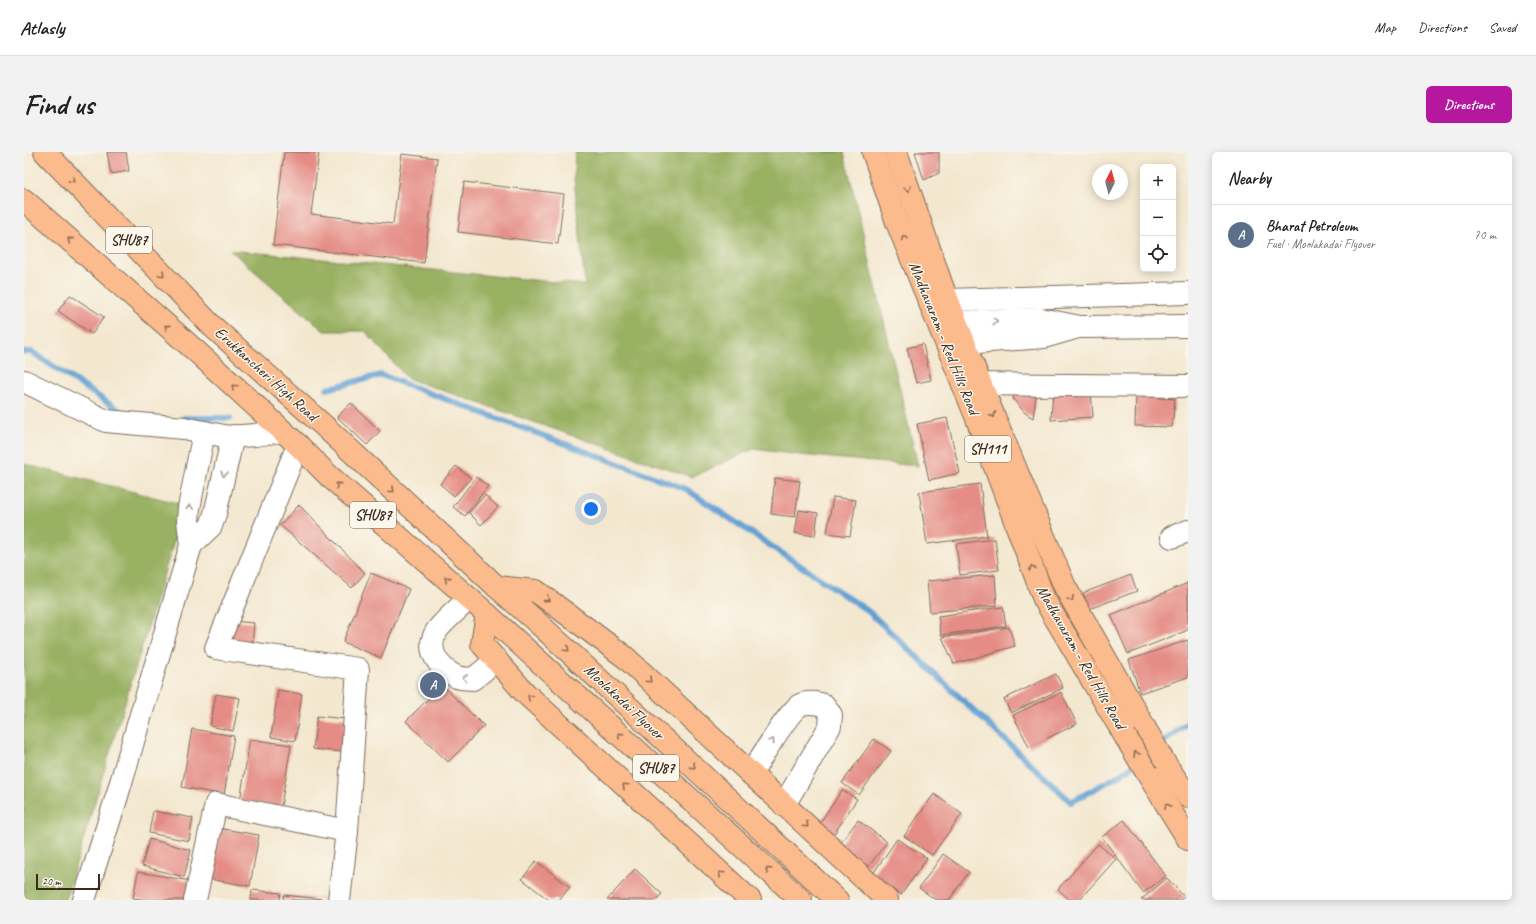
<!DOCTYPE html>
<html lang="en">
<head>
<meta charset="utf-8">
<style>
	body { margin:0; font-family:Caveat,sans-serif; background:#f2f2f2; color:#222 }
	.controls { position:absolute; right:12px; top:12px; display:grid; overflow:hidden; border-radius:6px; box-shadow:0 2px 10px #0003 }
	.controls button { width:36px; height:36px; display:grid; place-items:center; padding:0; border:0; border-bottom:1px solid #e0e0e0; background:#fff; color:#222; font:20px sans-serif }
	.compass { position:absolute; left:1068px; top:12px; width:36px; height:36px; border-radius:50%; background:#fff; box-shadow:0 2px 10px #0003; rotate:6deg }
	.scale { position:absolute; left:12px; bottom:10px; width:64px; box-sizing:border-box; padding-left:4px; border:2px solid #3b2a1e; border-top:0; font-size:11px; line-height:14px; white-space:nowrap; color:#3b2a1e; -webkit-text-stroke:3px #fbf7ec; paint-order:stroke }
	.you { position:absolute; left:567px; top:357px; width:14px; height:14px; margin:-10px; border:3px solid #fff; border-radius:50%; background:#1a73e8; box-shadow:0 0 0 6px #1a73e833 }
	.badge { display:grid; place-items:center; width:26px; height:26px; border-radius:50%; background:#b5179e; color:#fff; font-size:13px; font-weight:700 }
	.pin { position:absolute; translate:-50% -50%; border:2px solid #fff; box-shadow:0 1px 4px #0006 }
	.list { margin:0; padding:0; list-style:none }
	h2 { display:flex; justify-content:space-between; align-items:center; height:52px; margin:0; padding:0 16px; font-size:17px }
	h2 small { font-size:13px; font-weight:400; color:#767676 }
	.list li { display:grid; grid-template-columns:26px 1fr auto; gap:12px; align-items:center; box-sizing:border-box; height:60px; padding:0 16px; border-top:1px solid #e0e0e0 }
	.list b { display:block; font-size:15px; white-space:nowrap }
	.list p { margin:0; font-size:13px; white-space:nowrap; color:#767676 }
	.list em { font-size:13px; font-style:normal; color:#767676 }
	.icon { flex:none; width:22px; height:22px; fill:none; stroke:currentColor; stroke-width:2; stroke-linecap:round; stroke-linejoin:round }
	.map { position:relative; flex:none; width:1164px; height:748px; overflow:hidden; border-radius:6px }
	header { display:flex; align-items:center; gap:24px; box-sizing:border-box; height:56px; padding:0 20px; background:#fff; border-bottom:1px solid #e0e0e0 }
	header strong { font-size:19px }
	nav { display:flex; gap:22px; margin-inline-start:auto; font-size:14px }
	.intro { display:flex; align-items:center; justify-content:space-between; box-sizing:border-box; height:96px; padding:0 24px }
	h1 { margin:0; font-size:28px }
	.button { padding:10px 18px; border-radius:6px; background:#b5179e; color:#fff; font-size:14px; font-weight:700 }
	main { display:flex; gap:24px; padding:0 24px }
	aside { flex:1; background:#fff; border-radius:6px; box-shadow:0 2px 10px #0003 }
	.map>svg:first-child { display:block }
	.forest { fill:#99b162; stroke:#6a6e40 }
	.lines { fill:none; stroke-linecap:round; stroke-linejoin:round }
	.stream { stroke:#62a0d3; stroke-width:6 }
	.building { fill:#e48c85 }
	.minor-casing { stroke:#7b6c5c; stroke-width:24 }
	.major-casing { stroke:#7b6c5c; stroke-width:24 }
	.minor { stroke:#fff; stroke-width:22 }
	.major { stroke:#fbbb8d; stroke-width:22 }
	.major-bridge-casing { stroke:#7b6c5c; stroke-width:24; stroke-linecap:butt }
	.major-bridge { stroke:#fbbb8d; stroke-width:22 }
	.oneway { stroke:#916b50 }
	.oneway2 { stroke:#a79f9a }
	.labels { text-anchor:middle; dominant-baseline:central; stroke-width:3; stroke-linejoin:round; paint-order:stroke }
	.shield { fill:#fbf7ec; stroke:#75685c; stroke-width:1 }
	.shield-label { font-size:15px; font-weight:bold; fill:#3b2a1e }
	.street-label { font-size:16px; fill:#3b2a1e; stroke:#fbf7ec }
</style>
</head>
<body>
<header>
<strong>Atlasly</strong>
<nav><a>Map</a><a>Directions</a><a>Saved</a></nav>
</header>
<div class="intro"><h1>Find us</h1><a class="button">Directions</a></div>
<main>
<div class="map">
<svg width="1164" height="748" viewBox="0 0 1164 748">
	<rect width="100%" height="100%" fill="#fbf7ec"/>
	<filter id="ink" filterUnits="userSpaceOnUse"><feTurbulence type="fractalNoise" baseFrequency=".025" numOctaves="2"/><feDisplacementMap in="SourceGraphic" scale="8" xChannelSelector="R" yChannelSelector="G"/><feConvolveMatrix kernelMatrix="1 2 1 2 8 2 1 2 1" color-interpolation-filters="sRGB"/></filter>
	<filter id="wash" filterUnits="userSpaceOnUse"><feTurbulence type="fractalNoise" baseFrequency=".012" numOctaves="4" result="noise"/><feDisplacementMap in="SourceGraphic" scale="16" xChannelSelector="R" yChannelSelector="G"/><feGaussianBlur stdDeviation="0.9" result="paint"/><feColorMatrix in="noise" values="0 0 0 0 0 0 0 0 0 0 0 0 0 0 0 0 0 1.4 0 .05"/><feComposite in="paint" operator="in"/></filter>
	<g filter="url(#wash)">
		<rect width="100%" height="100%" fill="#f3e7cf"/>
		<!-- forest -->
		<g class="forest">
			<path d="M551,0H820L894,314L776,303L729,297L668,325L383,226L341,179H300L206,98L561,133L550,26Z"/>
			<path d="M0,312L161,353L41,748H0Z"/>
		</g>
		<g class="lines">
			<!-- stream -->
			<g class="stream">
				<path d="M0,200H8L102,263"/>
				<path d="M303,237L357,223L662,337L844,459L1047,650L1098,622L1112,611"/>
				<path d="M160,266H206"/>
				<path d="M1135,593L1164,571"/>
			</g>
		</g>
		<g id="blocks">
			<!-- building -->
			<g class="building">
				<path d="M83,0H102L105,19L87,22Z"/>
				<path d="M260,0H295L287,62L369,72L378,2L413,6L400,111L249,93Z"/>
				<path d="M891,0H915V21L900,28Z"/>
				<path d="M440,30L540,42L534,92L434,80Z"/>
				<path d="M46,143L80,165L68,182L34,159Z"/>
				<path d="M899,192L907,228L892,231L883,196Z"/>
				<path d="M992,237H1013L1009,266L1001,261L989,247Z"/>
				<path d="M1029,238L1067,240L1069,265L1027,268Z"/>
				<path d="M1112,244L1151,247L1148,275L1111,274Z"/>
				<path d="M327,251L356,279L343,293L313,265Z"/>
				<path d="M923,266L936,321L905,328L893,272Z"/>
				<path d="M432,314L447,326L430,344L416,332Z"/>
				<path d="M452,325L464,334L441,364L429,355Z"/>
				<path d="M751,326L776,329L771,365L747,362Z"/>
				<path d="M956,332L963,384L903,392L895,340Z"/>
				<path d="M461,343L474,355L457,373L445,361Z"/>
				<path d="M809,345L832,348L826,384L803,381Z"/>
				<path d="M275,353L341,421L328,436L256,373Z"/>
				<path d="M775,358L794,361L791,384L771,381Z"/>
				<path d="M971,387L975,418L936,423L932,392Z"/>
				<path d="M347,421L385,437L357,506L319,490Z"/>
				<path d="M971,423L973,454L906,460L903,429Z"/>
				<path d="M1107,423L1113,439L1065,457L1059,441Z"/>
				<path d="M1164,431V478L1104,502L1087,463Z"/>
				<path d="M979,455L982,474L917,483L914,464Z"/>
				<path d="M198,468L230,471L228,493L196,489Z"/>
				<path d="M985,475L991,494L930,512L918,485Z"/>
				<path d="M1164,488V525L1116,541L1105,508Z"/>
				<path d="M1032,522L1039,536L987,561L980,547Z"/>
				<path d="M418,533L460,574L424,610L382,569Z"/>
				<path d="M254,538L278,542L271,589L247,585Z"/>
				<path d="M1037,540L1053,572L1005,595L989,563Z"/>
				<path d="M192,542L216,546L209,579L186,574Z"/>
				<path d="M293,564L322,567L319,600L289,597Z"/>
				<path d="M168,577L210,584L200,643L158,635Z"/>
				<path d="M226,587L267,593L257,655L216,649Z"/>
				<path d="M850,587L867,599L835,643L818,631Z"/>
				<path d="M818,638L833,647L808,685L793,675Z"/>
				<path d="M910,642L938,662L908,703L880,684Z"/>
				<path d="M129,659L169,666L165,689L125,681Z"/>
				<path d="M834,668L863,690L844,715L815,693Z"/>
				<path d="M1100,668L1142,724L1119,741L1078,685Z"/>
				<path d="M193,676L235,683L226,734L184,727Z"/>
				<path d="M125,687L167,698L160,725L118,714Z"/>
				<path d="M873,687L903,706L877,743L848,723Z"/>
				<path d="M1074,692L1092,707L1055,748H1046L1034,737Z"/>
				<path d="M919,702L945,720L925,748H912L895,736Z"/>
				<path d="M512,709L546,735L535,748H525L498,727Z"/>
				<path d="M611,717L638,742L632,748H583Z"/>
				<path d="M114,720L167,729L164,748H123L109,746Z"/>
				<path d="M1143,726L1163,748H1117Z"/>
				<path d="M228,738L257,741L256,748H227Z"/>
				<path d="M260,743L299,747V748H259Z"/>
			</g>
		</g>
	</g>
	<g filter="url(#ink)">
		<use href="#blocks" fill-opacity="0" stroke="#7b6c5c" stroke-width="1"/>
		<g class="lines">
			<!-- minor casing -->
			<g class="minor-casing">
				<g id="minor">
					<path d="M923,148L1164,141"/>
					<path d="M932,170L1016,167L1056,175L1164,174"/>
					<path d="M940,191L1020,185L1051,176"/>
					<path d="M0,229L82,269L160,276L205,285L231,283L258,279"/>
					<path d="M939,232L1164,234"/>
					<path d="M274,293L192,496L334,517L323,679L315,748"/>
					<path d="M1148,385L1164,379"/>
					<path d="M167,393L187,374L191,362L209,284"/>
					<path d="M445,446C438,454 416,472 412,480C401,499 416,517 433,525C438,527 444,526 449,527L459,519L472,507"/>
					<path d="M727,622C735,609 765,559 776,553C784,549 792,551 800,553L807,563L806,574L760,653"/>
					<path d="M60,748L93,644L167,393L164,369L165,356L180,280"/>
					<path d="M171,748L192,652L323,679"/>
				</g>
			</g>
			<!-- major casing -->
			<g class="major-casing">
				<g id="major">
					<path d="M21,0L189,175L299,273L473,435L514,471L813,748"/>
					<path d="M849,0L874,73L952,264L1020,447L1101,584"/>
					<path d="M872,0L918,134L956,231L1041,435L1140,610L1164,645"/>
					<path d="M0,48L173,200L274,293L305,324L463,462L777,748"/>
					<path d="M473,435L512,439L601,505L863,748"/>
					<path d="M463,462L458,492L501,541L726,748"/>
					<path d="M1123,621L1164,687"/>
				</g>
			</g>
			<!-- minor -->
			<use href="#minor" class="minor"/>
			<!-- major -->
			<use href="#major" class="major"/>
			<!-- major-bridge casing -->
			<g class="major-bridge-casing">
				<path id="major-bridge" d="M1101,584L1123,621"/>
			</g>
			<!-- major-bridge -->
			<use href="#major-bridge" class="major-bridge"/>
		</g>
		<!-- one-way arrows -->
		<defs><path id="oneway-chevron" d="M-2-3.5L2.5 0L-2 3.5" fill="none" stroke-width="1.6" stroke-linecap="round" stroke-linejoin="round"/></defs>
		<g class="oneway">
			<use href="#oneway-chevron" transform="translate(48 28) rotate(46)"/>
			<use href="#oneway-chevron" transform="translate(884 37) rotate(71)"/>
			<use href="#oneway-chevron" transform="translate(880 86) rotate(-112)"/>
			<use href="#oneway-chevron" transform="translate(46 88) rotate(-139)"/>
			<use href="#oneway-chevron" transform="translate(138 122) rotate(46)"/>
			<use href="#oneway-chevron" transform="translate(143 175) rotate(-139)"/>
			<use href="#oneway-chevron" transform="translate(210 235) rotate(-137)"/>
			<use href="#oneway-chevron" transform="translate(969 263) rotate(67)"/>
			<use href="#oneway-chevron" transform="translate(314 333) rotate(-139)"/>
			<use href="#oneway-chevron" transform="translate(368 338) rotate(43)"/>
			<use href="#oneway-chevron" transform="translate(1008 416) rotate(-110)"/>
			<use href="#oneway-chevron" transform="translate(423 427) rotate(-139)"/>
			<use href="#oneway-chevron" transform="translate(523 447) rotate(37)"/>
			<use href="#oneway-chevron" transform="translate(1047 447) rotate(60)"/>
			<use href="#oneway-chevron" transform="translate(543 497) rotate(43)"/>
			<use href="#oneway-chevron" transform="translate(625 528) rotate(43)"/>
			<use href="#oneway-chevron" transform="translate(506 545) rotate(-137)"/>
			<use href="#oneway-chevron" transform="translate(596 583) rotate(-138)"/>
			<use href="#oneway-chevron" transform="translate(1112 602) rotate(-121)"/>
			<use href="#oneway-chevron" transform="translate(669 614) rotate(43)"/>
			<use href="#oneway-chevron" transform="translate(601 634) rotate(-137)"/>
			<use href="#oneway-chevron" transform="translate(1143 654) rotate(-121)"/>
			<use href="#oneway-chevron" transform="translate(782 673) rotate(43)"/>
			<use href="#oneway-chevron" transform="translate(744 718) rotate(-138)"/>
			<use href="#oneway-chevron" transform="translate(697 722) rotate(-137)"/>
		</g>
		<g class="oneway2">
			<use href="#oneway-chevron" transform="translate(971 169) rotate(-2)"/>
			<use href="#oneway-chevron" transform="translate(200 322) rotate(103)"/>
			<use href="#oneway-chevron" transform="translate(166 355) rotate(-82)"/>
			<use href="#oneway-chevron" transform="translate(441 526) rotate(-173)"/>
			<use href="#oneway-chevron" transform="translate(748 589) rotate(-56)"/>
		</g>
	</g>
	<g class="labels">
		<!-- shield labels -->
		<g class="shield">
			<rect x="82" y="75" width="46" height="26" rx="3"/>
			<rect x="941" y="284" width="46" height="26" rx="3"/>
			<rect x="326" y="350" width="46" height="26" rx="3"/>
			<rect x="609" y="603" width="46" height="26" rx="3"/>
		</g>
		<g class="shield-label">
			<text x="105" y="88">SHU87</text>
			<text x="964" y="297">SH111</text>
			<text x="349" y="363">SHU87</text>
			<text x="632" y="616">SHU87</text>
		</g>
		<!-- street labels -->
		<g class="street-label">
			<text transform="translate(920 186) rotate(68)">Madhavaram - Red Hills Road</text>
			<text transform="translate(242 222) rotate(42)">Erukkancheri High Road</text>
			<text transform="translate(1057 505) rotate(60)">Madhavaram - Red Hills Road</text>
			<text transform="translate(600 550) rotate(43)">Moolakadai Flyover</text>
		</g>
	</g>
</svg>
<div class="controls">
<button>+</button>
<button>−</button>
<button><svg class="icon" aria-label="locate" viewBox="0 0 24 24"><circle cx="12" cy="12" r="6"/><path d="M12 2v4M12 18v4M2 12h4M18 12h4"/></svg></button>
</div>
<svg class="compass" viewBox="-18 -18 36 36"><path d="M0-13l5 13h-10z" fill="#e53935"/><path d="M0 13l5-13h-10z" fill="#767676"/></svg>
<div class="scale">20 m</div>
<div class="you"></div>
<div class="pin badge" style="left:409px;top:533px;background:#5c6f8a">A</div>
</div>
<aside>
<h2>Nearby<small></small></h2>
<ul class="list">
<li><span class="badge" style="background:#5c6f8a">A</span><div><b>Bharat Petroleum</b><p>Fuel · Moolakadai Flyover</p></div><em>70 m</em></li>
</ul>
</aside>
</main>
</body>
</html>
